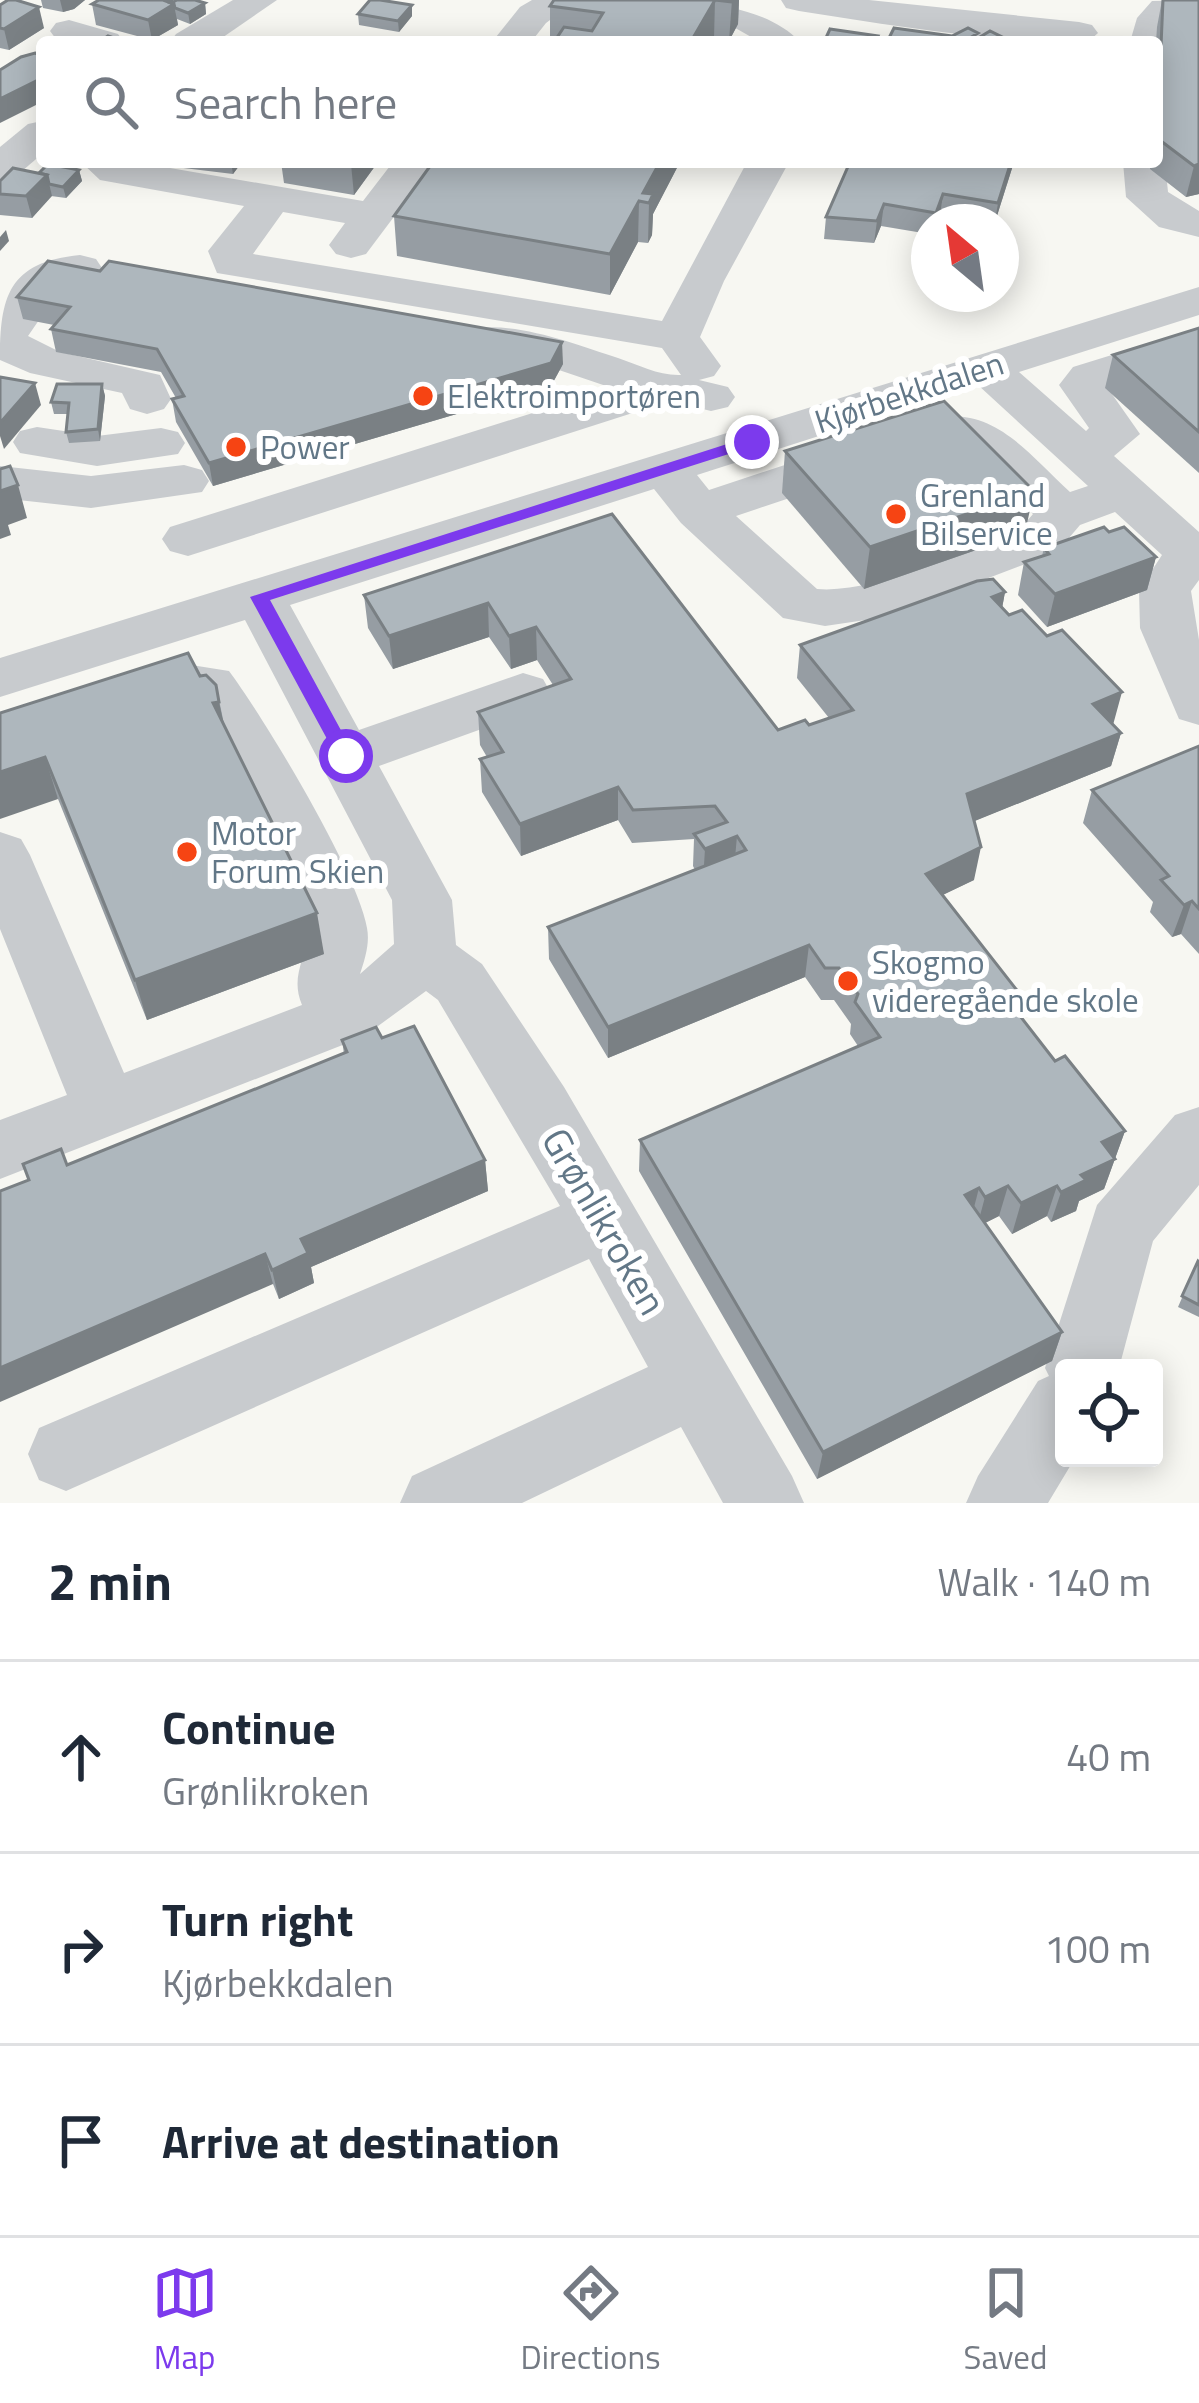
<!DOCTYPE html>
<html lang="en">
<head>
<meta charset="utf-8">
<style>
	body { margin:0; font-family:"Titillium Web",sans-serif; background:#f6f6f7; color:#1f2937 }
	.controls { position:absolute; right:36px; bottom:36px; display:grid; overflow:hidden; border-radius:12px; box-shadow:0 6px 30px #0003 }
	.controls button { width:108px; height:108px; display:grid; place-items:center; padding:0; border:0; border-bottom:3px solid #e0e1e3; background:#fff; color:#1f2937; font:60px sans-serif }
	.compass { position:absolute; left:911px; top:204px; width:108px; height:108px; border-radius:50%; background:#fff; box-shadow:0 6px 30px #0003; rotate:331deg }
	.stop { position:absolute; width:36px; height:36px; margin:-27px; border:9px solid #7c3aed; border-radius:50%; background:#fff }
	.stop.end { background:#7c3aed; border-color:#fff; box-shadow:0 3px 12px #0008 }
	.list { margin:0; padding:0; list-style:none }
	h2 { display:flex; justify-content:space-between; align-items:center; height:156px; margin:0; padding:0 48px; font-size:51px }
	h2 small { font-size:39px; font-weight:400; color:#747a83 }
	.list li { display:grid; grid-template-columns:78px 1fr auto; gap:36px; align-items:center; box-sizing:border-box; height:192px; padding:0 48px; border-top:3px solid #e0e1e3 }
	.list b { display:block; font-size:45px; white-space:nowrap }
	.list p { margin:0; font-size:39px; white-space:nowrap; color:#747a83 }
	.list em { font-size:39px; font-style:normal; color:#747a83 }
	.icon { flex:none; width:66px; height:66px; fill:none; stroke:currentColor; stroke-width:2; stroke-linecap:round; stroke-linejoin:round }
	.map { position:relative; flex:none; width:1199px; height:1503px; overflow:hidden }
	.search { position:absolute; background:#fff; box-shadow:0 6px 30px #0003; left:36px; right:36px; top:36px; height:132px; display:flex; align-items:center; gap:30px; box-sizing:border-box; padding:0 42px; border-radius:12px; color:#747a83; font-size:45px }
	.sheet { height:732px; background:#fff }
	nav { display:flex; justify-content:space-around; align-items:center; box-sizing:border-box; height:168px; border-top:3px solid #e0e1e3; background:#fff; font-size:33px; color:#747a83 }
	nav a { display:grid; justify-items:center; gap:6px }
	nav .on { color:#7c3aed }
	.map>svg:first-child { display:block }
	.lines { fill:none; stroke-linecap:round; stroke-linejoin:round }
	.minor { fill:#c8cbce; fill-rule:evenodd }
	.wall { fill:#969da3 }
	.shaded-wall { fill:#7a8084 }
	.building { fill:#aeb7bd; stroke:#7a8084; stroke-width:3 }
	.route { fill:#7c3aed }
	.poi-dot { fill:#f64413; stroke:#fff; stroke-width:4.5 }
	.labels { text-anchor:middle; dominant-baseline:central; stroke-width:12; stroke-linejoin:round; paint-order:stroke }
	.street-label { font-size:33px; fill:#627787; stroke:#fff }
	.poi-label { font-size:33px; fill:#627787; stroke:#fff; text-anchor:start }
	.near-street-label { font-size:39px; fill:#627787; stroke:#fff }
</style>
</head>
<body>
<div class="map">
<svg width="1199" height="1503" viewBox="0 0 1199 1503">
	<rect width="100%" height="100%" fill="#f7f7f2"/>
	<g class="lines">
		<!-- minor -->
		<g class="minor">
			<path d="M233,0H277L216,42H170L176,34Z"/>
			<path d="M532,0H577L546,23L531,42H492L520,7Z"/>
			<path d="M620,0C679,0 761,0 800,42H760L723,21L638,11L625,8Z"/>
			<path d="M781,0H869L1079,22L1092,25L1098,33L1088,42C991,42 895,26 799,11L786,8Z"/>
			<path d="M1199,0V9L1172,22L1162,50L1157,51V42H1130L1137,18L1152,1Z"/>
			<path d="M69,20L118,34L124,42L56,39L50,31L56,23Z"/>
			<path d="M42,121V154L15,177L0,180V147L28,124Z"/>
			<path d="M1159,153L1165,162L1168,192L1199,211V237L1159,227L1126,197L1123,162H1157Z"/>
			<path d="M81,162H135L363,201L393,162H435L366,254L351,258L336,254L329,245L345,223L283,212L253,254L662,321L747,162H789L724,281L700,337L721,366L714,376L699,380L728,387L735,397L728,407L711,411L678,403L645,409L188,556L170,551L162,539L170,527L612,388L556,369L468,350L461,340L468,330C511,319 575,344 618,358C639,365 659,376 681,375L662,348L217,273L208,251L244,206L100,180Z"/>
			<path d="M80,255L96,259L102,268L96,277L59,291L28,336L60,352L160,375L171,399L164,409L147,414L130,409L122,393L30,373L0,360C0,297 8,262 80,255Z"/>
			<path d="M1199,287V315L1019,372L1086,431L1089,428L1059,385L1073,367L1199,328V357L1107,387L1140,434L1114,456L1199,532V580L1191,591L1199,640V725L1179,719L1140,628L1139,590L1162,555L1115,512L1080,525L1057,552L886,617L825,626L783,618L681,523L654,489L290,605L359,730L523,673L543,679L551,693L543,707L379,766L452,900L456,945L482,964L564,1087L792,1476L804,1503H723L681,1427L522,1503H400L412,1476L648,1367L589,1259L66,1491L39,1480L28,1454L39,1428L560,1206L438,1000L426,991L363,1037L0,1179V1120L67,1095L0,929V832L21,839L30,855L124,1073L302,1005C288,972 312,955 305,923C293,870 226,749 193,704L0,766V724L185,664L229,671C264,718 358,873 367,928C370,943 365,959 360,974L394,944L392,900L245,620L0,697V658ZM978,385L1088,486L1070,492C1022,448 992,402 921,420L709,490L697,475ZM954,443L1033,514L1021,528C963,549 878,594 817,589L736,516Z"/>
			<path d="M37,427L97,436L161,428L178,432L185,443L178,454L97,466L20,453L13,442L20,431Z"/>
			<path d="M184,465L202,470L209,481L202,492L91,508L0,498V466L91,476Z"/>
			<path d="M1199,1107V1185L1153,1241L1119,1368H1064V1458H1075L1048,1503H966L978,1476L1038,1381L1049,1376L1045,1368L1097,1205L1175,1115Z"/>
		</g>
	</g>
	<!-- wall -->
	<g class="wall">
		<path d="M41,0H85L74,9L63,12L43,8Z"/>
		<path d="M99,0H173V2L205,3L206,14L190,24L177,19L178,25L152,40L96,25L92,4Z"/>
		<path d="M739,0L738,24L729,41L714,38L712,42H550V6Z"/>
		<path d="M1162,0L1199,194L1186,197L1150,169V162H1157L1156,42L1157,27Z"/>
		<path d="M0,5L44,28L9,50L0,48Z"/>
		<path d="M358,14L412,16L399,32L359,25Z"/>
		<path d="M134,162H242L233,174Z"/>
		<path d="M281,162H378L354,195L284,183Z"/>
		<path d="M680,162L653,214L652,235L648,243L638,242L610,295L397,256L394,216Z"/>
		<path d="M850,162H1014L995,222H979L940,215L937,222H929V234L881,226L874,243L824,239L826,217Z"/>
		<path d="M79,170L82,181L66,198L51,196L32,218L0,215V181L39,173Z"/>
		<path d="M17,297L563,364L551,386L213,486L176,422L172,399L176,398L161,372L56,352L51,329L54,325L23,319Z"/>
		<path d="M1199,328V473L1105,388L1113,355Z"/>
		<path d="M102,384L105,396L100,441L69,443L66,432L68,414H54L51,402Z"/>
		<path d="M785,451L1025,533L864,589L782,493Z"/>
		<path d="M612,514L778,730L809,725L829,718L797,678L800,645L1005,592L1002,608L1121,733L1111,766L974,821V880L942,895L1023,998L1019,1014L1055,1061L1125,1131L1104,1189L1079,1201L1076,1211L1051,1222L1047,1216L1012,1234L999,1216L985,1223L1062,1332L1052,1361L817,1479L639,1171L640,1140L858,1046L850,1034L851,1024L834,1000H821L805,977L608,1058L549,959L548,927L695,870L693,866L694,839L632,843L618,820L521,856L482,792L480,759L487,757L480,745L478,712L553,685L537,660L511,669L489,637L393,669L368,628L364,595Z"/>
		<path d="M1109,532L1156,557L1147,590L1047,627L1018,595L1024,562L1042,556L1044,548Z"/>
		<path d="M200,676L216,685L224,724L324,954L147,1020L58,799L0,713Z"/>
		<path d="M1199,746V954L1181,934L1172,937L1150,912L1153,902L1083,823L1092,790Z"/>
		<path d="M382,1038L485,1160L488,1191L311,1267L314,1283L279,1299L273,1284L67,1165L344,1054L342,1040Z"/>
		<path d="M1198,1261L1199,1262V1317L1178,1307Z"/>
	</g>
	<!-- shaded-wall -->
	<g class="shaded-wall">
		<path d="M60,0H85L74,9L63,12Z"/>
		<path d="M155,0H173L178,25L152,40L148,20Z"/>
		<path d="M715,0L714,38L712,42H693V38Z"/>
		<path d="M732,0H739L738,24L729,41Z"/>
		<path d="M205,3L206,14L190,24L188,13Z"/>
		<path d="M412,5V16L399,32L398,21Z"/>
		<path d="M39,7L44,28L9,50L4,29Z"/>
		<path d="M42,78V102L0,123V99Z"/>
		<path d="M231,162H242L233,174Z"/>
		<path d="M352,162H378L354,195L351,164Z"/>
		<path d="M660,162H680L653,214L652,235L648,243L649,203L643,193Z"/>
		<path d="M1011,162H1014L995,222L998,203Z"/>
		<path d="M1199,164V194L1186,197L1194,166Z"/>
		<path d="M79,170L82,181L66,198L63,187Z"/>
		<path d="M47,175L52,196L32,218L26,196Z"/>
		<path d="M943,194L940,215L937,222H934Z"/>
		<path d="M639,201L638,242L610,295V254Z"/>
		<path d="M884,204L881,226L874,243L877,221Z"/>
		<path d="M6,230L9,241L0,251V237Z"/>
		<path d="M562,342L563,364L551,386L213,486L209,463Z"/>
		<path d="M35,383L41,405L4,449L0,436V423Z"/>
		<path d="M102,384L105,396L100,441L98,429Z"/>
		<path d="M18,485L27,518L8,525L11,535L0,539V491Z"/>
		<path d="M1034,491L1025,533L864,589L870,547Z"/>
		<path d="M1156,557L1147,590L1047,627L1055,594Z"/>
		<path d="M1005,592L999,625L992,597Z"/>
		<path d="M488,603L489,637L393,669L389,636Z"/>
		<path d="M536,627L537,660L511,669L509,636Z"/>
		<path d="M1122,692L1113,725L1093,704Z"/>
		<path d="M219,702L228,744L213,703Z"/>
		<path d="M1121,733L1111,766L960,827L967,794Z"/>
		<path d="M45,757L58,799L0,819V772Z"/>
		<path d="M618,787V820L521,856L520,824Z"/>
		<path d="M737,836L734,869L703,882L705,849Z"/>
		<path d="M981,847L974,880L920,906L926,874Z"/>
		<path d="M1192,901L1181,934L1172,937L1184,905Z"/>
		<path d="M317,913L324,954L147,1020L135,980Z"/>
		<path d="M809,945L805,977L608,1058V1027Z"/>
		<path d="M1023,998L1015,1030L1010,1003Z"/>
		<path d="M1125,1131L1104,1189L1079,1201L1076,1211L1051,1222L1061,1192L1081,1175L1102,1142Z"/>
		<path d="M485,1160L488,1191L311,1267L314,1283L279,1299L272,1270L301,1239Z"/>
		<path d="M1008,1186L999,1216L977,1227L985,1197Z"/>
		<path d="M1057,1186L1047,1216L1012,1234L1021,1203Z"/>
		<path d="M979,1188L971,1219L965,1195Z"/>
		<path d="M265,1254L273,1284L0,1402V1368Z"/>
		<path d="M1062,1332L1052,1361L817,1479L823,1452Z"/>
	</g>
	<!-- building -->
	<g class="building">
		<path d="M8,0H16L39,7L4,29L0,28V5Z"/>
		<path d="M99,0H163L174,4L148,20L92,4Z"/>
		<path d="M177,0H195L205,3L188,13L175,8L174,4L171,3Z"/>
		<path d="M370,0H380L412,5L398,21L358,14Z"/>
		<path d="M554,0H732L731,2L715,0L693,38L708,41V42H554L564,27L592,31L603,13L550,6Z"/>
		<path d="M1163,0H1199V164L1194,166L1157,138Z"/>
		<path d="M894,28L952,36L968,28L978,33L968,39L975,40L990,31L1002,37L990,42H887Z"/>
		<path d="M830,29L878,36L875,42H824Z"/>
		<path d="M108,36L126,42H99Z"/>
		<path d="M35,53L42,56V78L0,99V70L21,57Z"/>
		<path d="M433,162H660L643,193L653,194L649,203L639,201L610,254L394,216Z"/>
		<path d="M850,162H1011L998,203L943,194L936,213L884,204L877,221L826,217Z"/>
		<path d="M48,164L79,170L63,187L49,184L47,175L39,173Z"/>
		<path d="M13,168L47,175L26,196L0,194V181Z"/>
		<path d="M48,261L100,271L109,261L562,342L551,363L209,463L172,399L184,396L157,349L51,329L70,307L17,297Z"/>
		<path d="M1199,328V432L1113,355Z"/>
		<path d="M0,377L35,383L0,423Z"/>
		<path d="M57,384H102L98,429L66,432L69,403L51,402Z"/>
		<path d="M944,401L1034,491L870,547L785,451Z"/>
		<path d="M10,466L18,485L0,491V469Z"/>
		<path d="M612,514L778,730L805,720L809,725L853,710L800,645L977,581L993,579L1005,592L992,597L1009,615L1022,610L1047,636L1062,630L1122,692L1093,704L1121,733L967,794L981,847L926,874L1023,998L1010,1003L1055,1061L1065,1056L1125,1131L1102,1142L1115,1159L1081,1175L1086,1180L1061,1192L1057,1186L1021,1203L1008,1186L985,1197L979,1188L965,1195L1062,1332L823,1452L640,1140L880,1037L855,1002L858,994L839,968H825L809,945L608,1027L548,927L746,850L737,836L705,849L694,834L727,822L715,806L633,810L618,787L520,824L480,759L503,752L478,712L571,679L536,627L509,636L488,603L389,636L364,595Z"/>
		<path d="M1104,527L1109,532L1124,527L1156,557L1055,594L1024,562L1049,554L1044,548Z"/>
		<path d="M188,653L200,676L206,675L216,685L219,702L213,703L317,913L135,980L45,757L0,772V713Z"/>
		<path d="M1199,746V909L1192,901L1184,905L1161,880L1169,876L1092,790Z"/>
		<path d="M414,1026L485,1160L301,1239L308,1253L272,1270L265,1254L0,1368V1191L29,1180L23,1164L61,1149L67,1165L347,1052L342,1040L376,1027L382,1038Z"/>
		<path d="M1198,1261L1199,1262V1305L1182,1296Z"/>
	</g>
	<!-- route -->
	<path class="route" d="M752,436L760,442L757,445L270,600L355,756L353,761H339L250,597Z"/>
	<!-- markers -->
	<g class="poi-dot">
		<circle cx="423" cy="396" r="12"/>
		<circle cx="236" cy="447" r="12"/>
		<circle cx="896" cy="514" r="12"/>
		<circle cx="187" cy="852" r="12"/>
		<circle cx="848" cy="981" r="12"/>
	</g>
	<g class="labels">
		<!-- street labels -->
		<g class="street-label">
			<text transform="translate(909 392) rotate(-18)">Kjørbekkdalen</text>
		</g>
		<!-- poi labels -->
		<g class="poi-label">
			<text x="447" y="396">Elektroimportøren</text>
			<text x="260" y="447">Power</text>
			<text x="920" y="495">Grenland<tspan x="920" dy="38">Bilservice</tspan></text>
			<text x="211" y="833">Motor<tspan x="211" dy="38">Forum Skien</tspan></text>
			<text x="872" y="962">Skogmo<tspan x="872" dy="38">videregående skole</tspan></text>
		</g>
		<!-- near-street labels -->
		<g class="near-street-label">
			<text transform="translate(605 1221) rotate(60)">Grønlikroken</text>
		</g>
	</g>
</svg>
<div class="controls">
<button><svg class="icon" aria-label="locate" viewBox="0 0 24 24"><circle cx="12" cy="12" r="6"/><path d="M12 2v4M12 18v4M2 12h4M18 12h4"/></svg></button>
</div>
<svg class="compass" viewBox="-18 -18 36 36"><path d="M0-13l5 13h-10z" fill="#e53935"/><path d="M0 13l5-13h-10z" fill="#747a83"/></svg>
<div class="stop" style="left:346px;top:756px"></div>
<div class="stop end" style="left:752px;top:442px"></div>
<div class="search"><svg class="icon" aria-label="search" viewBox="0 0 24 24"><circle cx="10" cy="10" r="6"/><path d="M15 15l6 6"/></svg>Search here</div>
</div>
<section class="sheet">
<h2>2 min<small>Walk · 140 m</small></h2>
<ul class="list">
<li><svg class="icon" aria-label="ahead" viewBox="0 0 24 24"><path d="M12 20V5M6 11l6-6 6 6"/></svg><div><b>Continue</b><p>Grønlikroken</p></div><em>40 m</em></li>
<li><svg class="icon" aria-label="right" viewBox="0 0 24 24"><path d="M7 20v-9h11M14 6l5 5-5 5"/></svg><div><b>Turn right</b><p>Kjørbekkdalen</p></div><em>100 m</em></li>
<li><svg class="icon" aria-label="arrive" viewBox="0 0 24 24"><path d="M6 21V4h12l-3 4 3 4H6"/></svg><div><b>Arrive at destination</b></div></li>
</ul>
</section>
<nav>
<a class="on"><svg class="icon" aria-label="map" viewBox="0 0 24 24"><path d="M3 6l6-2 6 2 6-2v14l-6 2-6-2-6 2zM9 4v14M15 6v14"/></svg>Map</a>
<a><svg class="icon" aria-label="directions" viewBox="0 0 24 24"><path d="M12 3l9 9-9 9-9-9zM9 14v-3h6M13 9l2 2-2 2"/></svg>Directions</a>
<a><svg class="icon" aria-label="saved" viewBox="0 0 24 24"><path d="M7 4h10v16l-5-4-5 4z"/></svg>Saved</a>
</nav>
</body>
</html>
